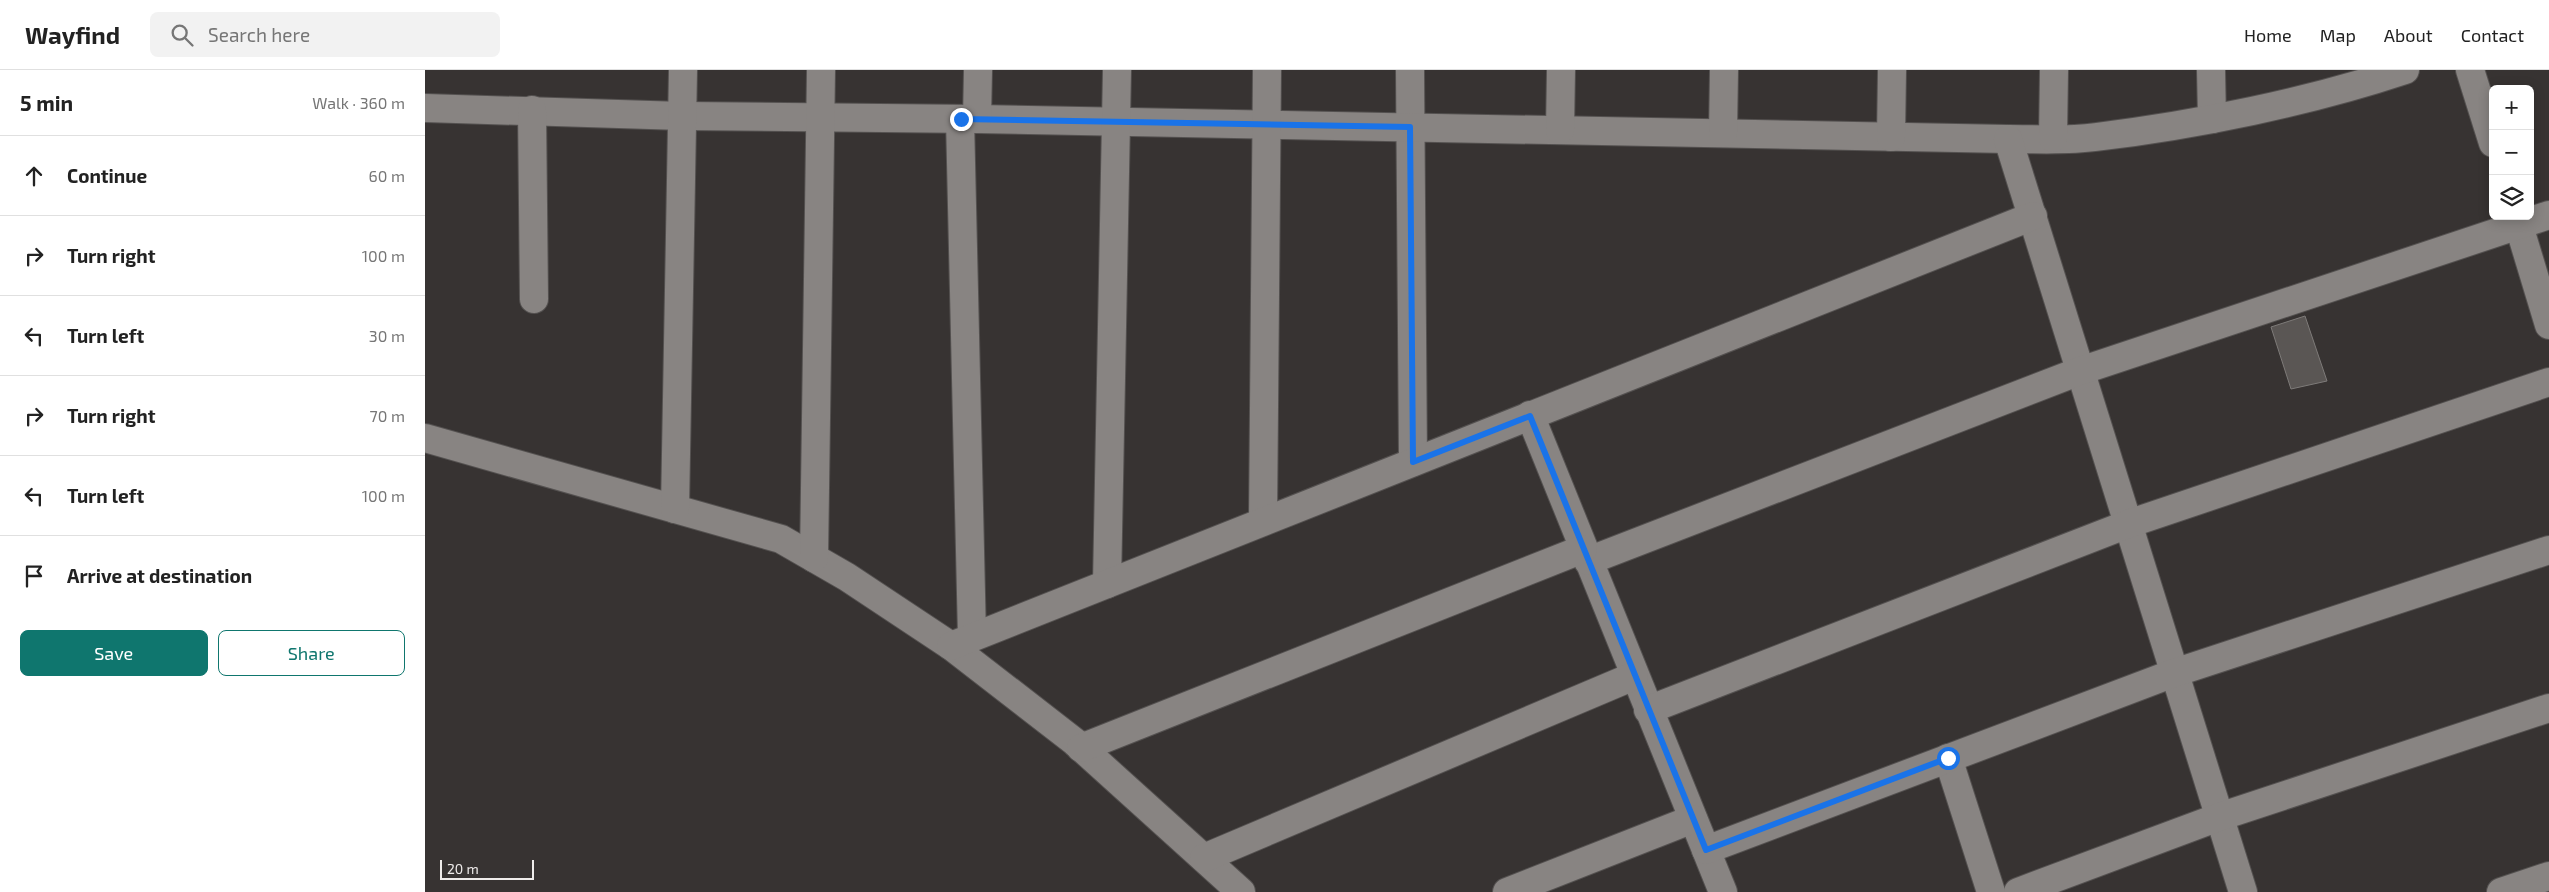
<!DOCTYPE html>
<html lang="en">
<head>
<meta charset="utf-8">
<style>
	body { margin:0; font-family:"Exo 2",sans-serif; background:#f2f2f2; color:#222 }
	.controls { position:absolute; right:15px; top:15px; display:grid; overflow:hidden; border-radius:8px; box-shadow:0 2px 12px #0003 }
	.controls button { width:45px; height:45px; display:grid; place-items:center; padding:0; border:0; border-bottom:1px solid #e0e0e0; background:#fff; color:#222; font:25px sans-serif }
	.scale { position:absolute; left:15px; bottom:12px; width:94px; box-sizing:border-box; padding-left:5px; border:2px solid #efeceb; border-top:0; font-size:14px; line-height:18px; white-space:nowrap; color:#efeceb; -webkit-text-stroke:4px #373332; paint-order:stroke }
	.stop { position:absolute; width:15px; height:15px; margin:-11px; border:4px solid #1a73e8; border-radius:50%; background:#fff }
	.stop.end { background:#1a73e8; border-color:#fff; box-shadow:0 1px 5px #0008 }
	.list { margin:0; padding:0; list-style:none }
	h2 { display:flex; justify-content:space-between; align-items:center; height:65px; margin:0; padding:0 20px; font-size:21px }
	h2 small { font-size:16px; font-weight:400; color:#767676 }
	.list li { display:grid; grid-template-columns:32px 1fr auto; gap:15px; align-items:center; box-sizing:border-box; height:80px; padding:0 20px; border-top:1px solid #e0e0e0 }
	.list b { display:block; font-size:19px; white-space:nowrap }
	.list em { font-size:16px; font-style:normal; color:#767676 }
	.actions { display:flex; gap:10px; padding:15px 20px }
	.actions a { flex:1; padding:11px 0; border:1px solid #0f766e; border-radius:8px; text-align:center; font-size:18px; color:#0f766e }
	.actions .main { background:#0f766e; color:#fff }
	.icon { flex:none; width:28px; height:28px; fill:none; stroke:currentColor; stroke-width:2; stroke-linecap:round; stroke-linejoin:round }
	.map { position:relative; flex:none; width:2124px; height:822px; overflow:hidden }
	header { display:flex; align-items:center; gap:30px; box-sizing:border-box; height:70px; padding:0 25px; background:#fff; border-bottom:1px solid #e0e0e0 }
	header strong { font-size:24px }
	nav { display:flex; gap:28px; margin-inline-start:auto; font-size:18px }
	.search { width:350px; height:45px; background:#f2f2f2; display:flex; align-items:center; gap:12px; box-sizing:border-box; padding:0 18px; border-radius:8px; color:#767676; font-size:19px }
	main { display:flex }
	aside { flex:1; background:#fff }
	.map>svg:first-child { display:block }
	.building { fill:#5a5654; stroke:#7e7b79 }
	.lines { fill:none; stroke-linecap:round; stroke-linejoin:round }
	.minor-casing { stroke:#545150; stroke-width:30 }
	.minor { stroke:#888482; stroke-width:28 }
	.route { stroke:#1a73e8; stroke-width:6 }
</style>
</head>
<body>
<header>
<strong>Wayfind</strong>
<div class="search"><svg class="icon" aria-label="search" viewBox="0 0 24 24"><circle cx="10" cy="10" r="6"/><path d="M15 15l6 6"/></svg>Search here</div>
<nav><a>Home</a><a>Map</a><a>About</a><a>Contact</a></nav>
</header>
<main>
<aside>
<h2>5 min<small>Walk · 360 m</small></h2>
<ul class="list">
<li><svg class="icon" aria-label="ahead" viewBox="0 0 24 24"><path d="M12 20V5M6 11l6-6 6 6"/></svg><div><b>Continue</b></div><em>60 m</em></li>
<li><svg class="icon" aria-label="right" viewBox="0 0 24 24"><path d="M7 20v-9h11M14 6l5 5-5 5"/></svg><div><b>Turn right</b></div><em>100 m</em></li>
<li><svg class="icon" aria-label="left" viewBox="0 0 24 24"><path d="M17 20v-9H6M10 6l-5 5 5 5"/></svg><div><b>Turn left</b></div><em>30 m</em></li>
<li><svg class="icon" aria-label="right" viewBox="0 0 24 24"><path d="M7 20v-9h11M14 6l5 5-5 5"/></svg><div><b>Turn right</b></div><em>70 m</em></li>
<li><svg class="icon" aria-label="left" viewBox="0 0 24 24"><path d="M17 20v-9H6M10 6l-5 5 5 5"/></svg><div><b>Turn left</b></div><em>100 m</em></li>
<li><svg class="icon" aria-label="arrive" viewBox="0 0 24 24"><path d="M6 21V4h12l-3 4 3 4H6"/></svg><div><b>Arrive at destination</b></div></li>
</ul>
<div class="actions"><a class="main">Save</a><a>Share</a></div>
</aside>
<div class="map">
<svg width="2124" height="822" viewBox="0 0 2124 822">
	<rect width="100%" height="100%" fill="#373332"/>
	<!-- building -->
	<path class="building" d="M1880,246L1902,311L1866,319L1846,257Z"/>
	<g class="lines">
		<!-- minor casing -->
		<g class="minor-casing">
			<g id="minor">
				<path d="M985,0L988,392"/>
				<path d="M1786,0L1787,49"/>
				<path d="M2045,0L2068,73"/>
				<path d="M0,38L257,46L552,49L1583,69C1612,69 1642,71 1671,67C1771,55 1884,32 1980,0"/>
				<path d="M107,40L109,229"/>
				<path d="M535,49L547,567"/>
				<path d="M552,49L553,0"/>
				<path d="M1135,60L1136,0"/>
				<path d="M1298,63L1299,0"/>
				<path d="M1466,67L1467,0"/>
				<path d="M1628,68L1629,0"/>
				<path d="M1583,69L1818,822"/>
				<path d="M2091,146L2124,255"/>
				<path d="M1105,345L1298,822"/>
				<path d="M0,368L356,469L422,507L526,576L650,672L816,822"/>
				<path d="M250,439L258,0"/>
				<path d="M838,451L842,0"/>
				<path d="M389,488L396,0"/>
				<path d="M1163,491L1655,301L2124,145"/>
				<path d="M682,514L692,0"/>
				<path d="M526,576L1608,146"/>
				<path d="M1223,640L1703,454L2124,312"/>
				<path d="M656,678L1158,479"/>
				<path d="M1523,688L1566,822"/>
				<path d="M1281,780L1749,603L2124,480"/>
				<path d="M779,788L1209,606"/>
				<path d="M1082,822L1268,749"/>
				<path d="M1593,822L1794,747L2124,638"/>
				<path d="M2076,822L2124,806"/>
			</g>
		</g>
		<!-- minor -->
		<use href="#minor" class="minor"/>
	</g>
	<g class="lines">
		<!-- route -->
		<path class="route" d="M536,49L985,57L988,392L1105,346L1281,780L1523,688"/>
	</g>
</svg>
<div class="controls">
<button>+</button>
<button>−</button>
<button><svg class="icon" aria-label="layers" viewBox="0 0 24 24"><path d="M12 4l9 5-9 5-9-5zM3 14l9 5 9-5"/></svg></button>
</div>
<div class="scale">20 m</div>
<div class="stop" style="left:1523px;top:688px"></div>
<div class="stop end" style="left:536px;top:49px"></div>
</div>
</main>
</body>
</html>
